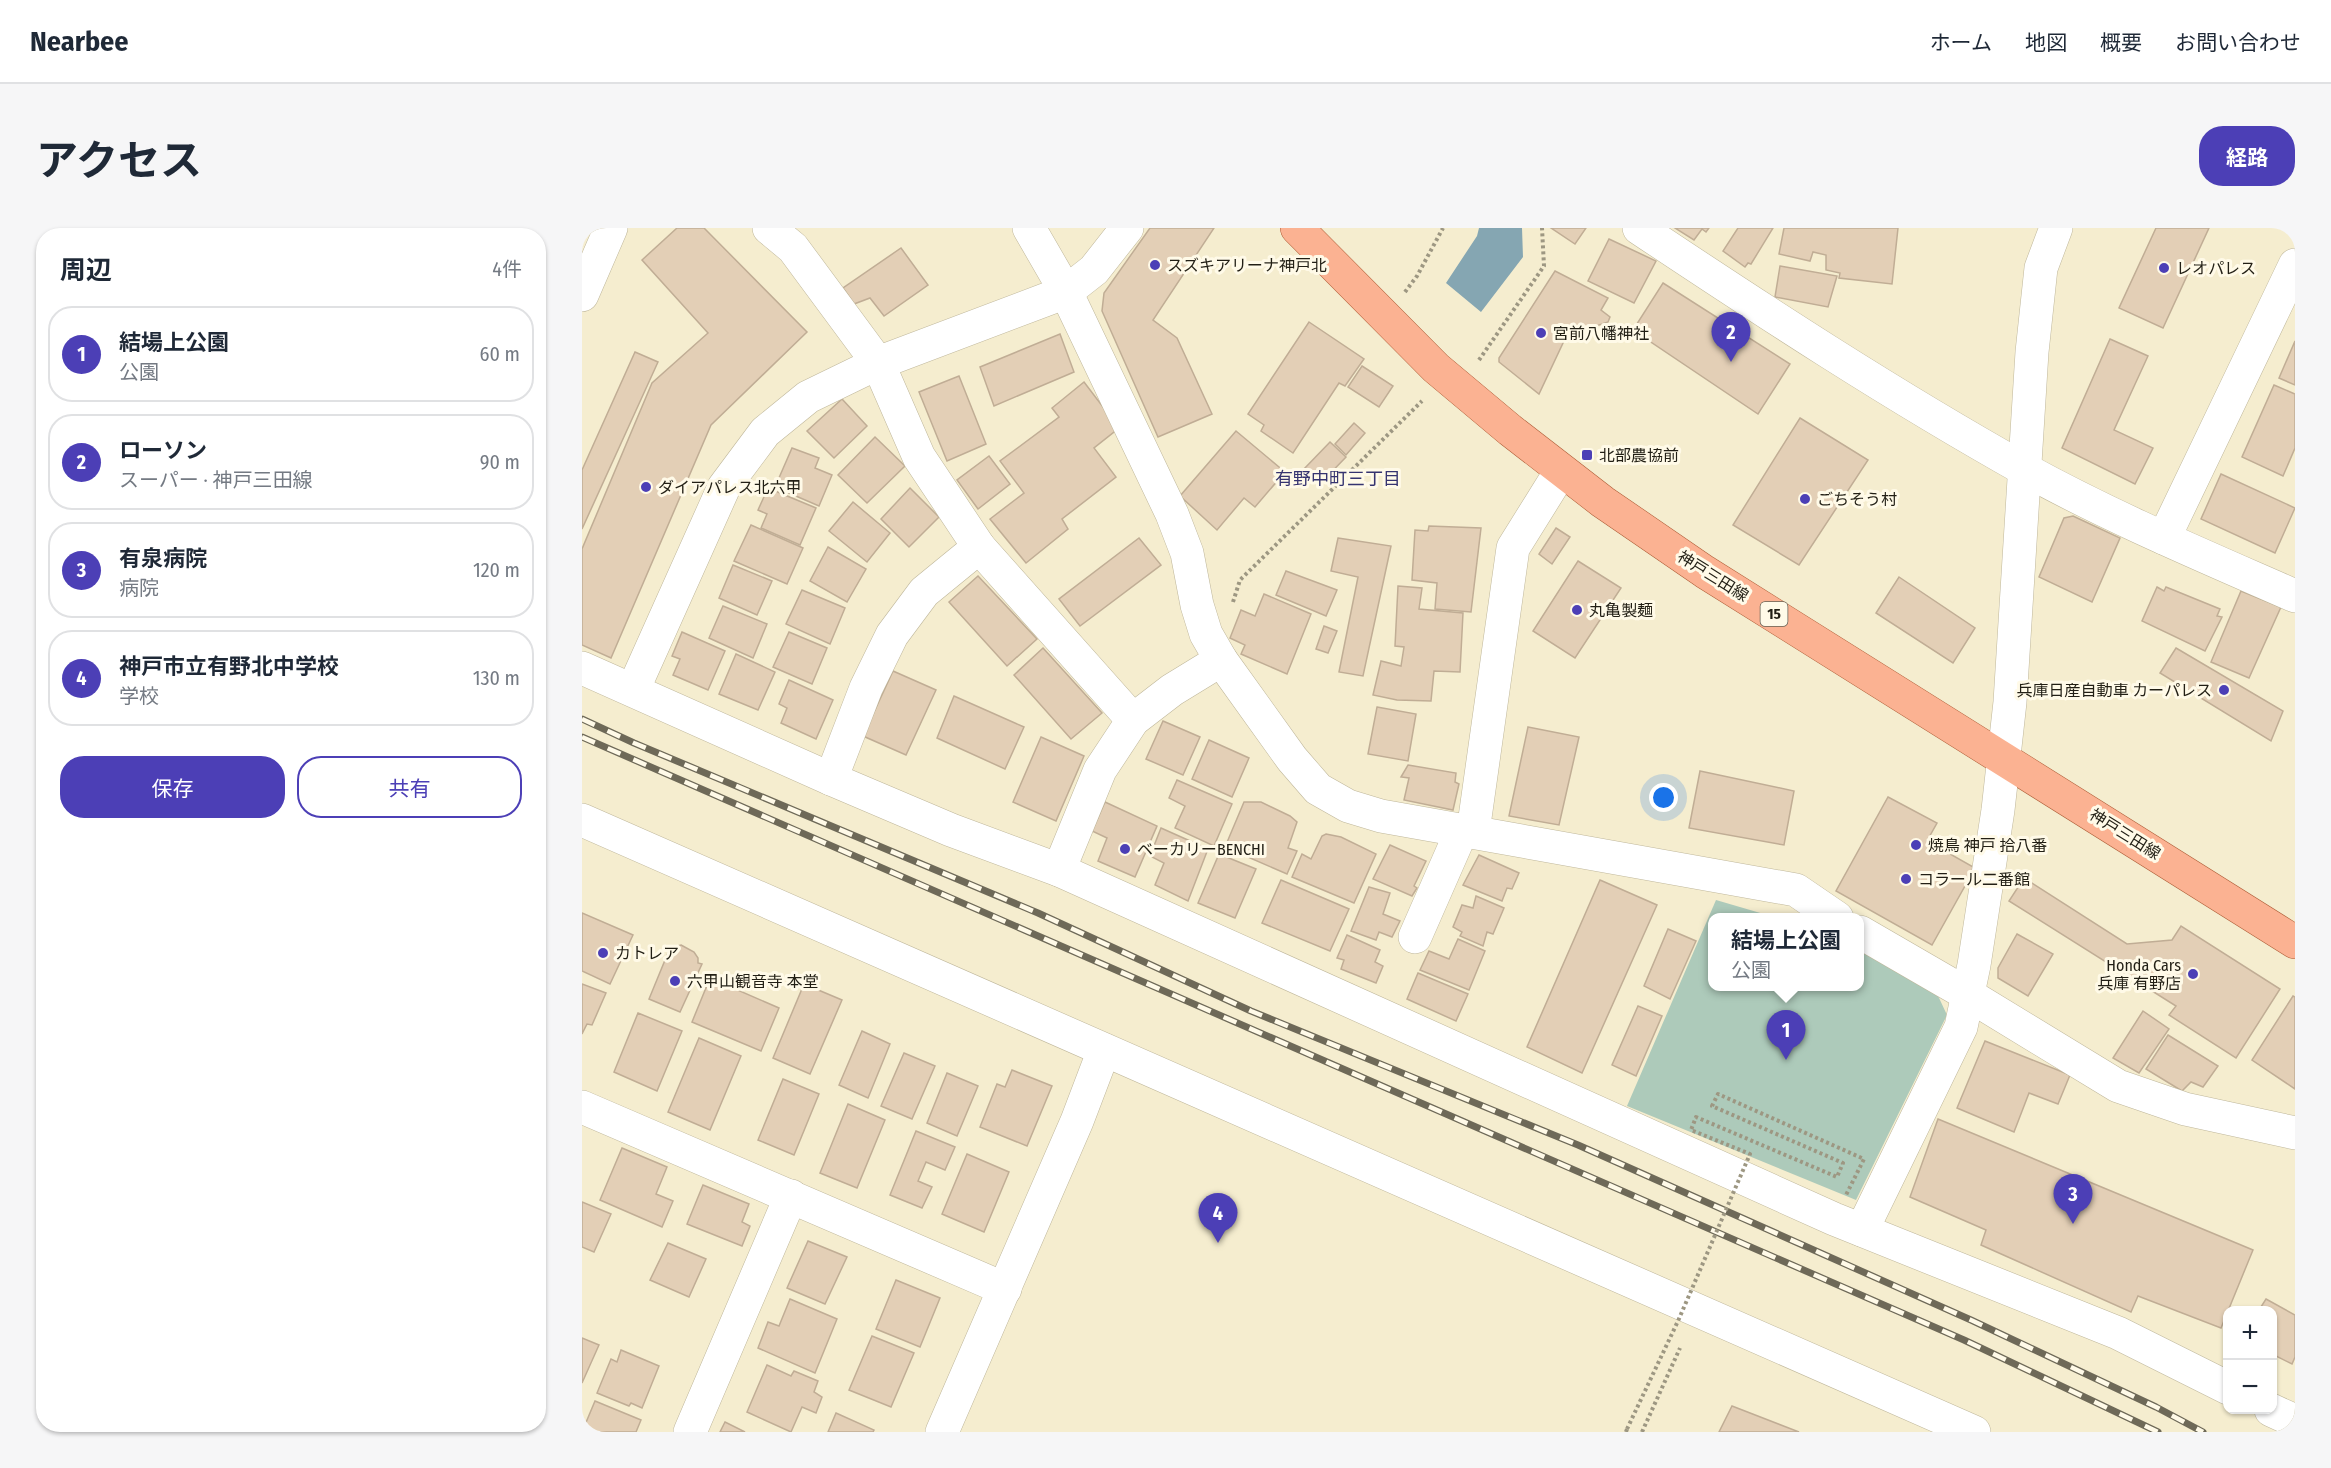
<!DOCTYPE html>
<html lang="ja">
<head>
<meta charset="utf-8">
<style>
	body { margin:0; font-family:"Fira Sans Condensed","Noto Sans JP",sans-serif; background:#f6f6f7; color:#1f2937 }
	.controls { position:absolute; right:18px; bottom:18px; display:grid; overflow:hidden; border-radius:12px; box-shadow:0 2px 4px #0004 }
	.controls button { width:54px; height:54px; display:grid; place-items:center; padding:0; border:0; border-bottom:2px solid #e0e1e3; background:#fff; color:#1f2937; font:30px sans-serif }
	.you { position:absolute; left:1082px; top:570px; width:21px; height:21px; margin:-15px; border:4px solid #fff; border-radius:50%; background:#1a73e8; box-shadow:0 0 0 9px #1a73e833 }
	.badge { display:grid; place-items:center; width:39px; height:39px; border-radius:50%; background:#4c3fb6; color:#fff; font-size:20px; font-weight:700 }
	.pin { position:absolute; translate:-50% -50px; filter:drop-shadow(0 2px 3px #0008) }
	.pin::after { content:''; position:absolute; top:32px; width:21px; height:18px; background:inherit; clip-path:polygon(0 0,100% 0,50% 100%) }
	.popup { position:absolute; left:1126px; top:685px; width:156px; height:78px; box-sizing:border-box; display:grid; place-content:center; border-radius:12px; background:#fff; filter:drop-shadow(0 2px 4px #0005); font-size:20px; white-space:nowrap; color:#747a83 }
	.popup b { font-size:22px; color:#1f2937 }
	.popup::after { content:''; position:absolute; left:50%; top:100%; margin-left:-12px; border:12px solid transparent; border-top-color:#fff }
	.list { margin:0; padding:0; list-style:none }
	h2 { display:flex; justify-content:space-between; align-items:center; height:78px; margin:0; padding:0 24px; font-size:26px }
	h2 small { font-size:20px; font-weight:400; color:#747a83 }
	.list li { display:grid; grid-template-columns:39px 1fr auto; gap:18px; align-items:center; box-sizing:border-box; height:96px; margin:0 12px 12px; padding:0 12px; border:2px solid #e0e1e3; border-radius:24px }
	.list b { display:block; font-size:22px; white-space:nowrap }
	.list p { margin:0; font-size:20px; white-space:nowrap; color:#747a83 }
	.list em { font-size:20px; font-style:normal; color:#747a83 }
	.actions { display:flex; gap:12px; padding:18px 24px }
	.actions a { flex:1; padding:14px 0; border:2px solid #4c3fb6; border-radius:24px; text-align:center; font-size:21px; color:#4c3fb6 }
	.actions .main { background:#4c3fb6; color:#fff }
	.map { position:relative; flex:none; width:1713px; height:1204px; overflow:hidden; border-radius:24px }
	header { display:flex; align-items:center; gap:36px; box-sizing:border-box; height:84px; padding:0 30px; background:#fff; border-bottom:2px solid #e0e1e3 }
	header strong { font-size:28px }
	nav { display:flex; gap:33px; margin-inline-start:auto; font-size:21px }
	.intro { display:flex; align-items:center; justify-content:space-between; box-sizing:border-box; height:144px; padding:0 36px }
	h1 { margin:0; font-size:42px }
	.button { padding:15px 27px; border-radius:24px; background:#4c3fb6; color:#fff; font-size:21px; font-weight:700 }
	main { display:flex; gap:36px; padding:0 36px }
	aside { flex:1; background:#fff; border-radius:24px; box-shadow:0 2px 4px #0004 }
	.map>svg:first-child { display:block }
	.green { fill:#adcaba }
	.water { fill:#85a6b2 }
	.building { fill:#e3cfb6; stroke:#c0ad95; stroke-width:1.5 }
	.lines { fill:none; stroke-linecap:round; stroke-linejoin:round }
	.minor-casing { stroke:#bfb79b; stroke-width:34 }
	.major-casing { stroke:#ad5d37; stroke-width:34 }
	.path { stroke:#9d9782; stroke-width:4; stroke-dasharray:3 3; stroke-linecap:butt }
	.minor { stroke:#fff; stroke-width:33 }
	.major { stroke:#fbb292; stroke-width:33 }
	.rail-casing { stroke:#6e6958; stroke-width:7 }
	.rail { stroke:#fffae8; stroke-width:4.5; stroke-dasharray:14; stroke-linecap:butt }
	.path-bridge { stroke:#9d9782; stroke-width:4; stroke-dasharray:3 3; stroke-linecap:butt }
	.poi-dot { fill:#4c3fb6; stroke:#fffae8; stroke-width:2 }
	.labels { text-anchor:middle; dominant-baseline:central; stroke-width:6; stroke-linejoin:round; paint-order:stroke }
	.shield { fill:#fffae8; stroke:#646154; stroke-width:1.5 }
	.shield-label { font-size:15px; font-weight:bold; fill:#221f15 }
	.poi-label { font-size:16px; fill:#221f15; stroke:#fffae8; text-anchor:start }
	.street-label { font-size:16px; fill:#221f15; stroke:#fffae8 }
	.neighbourhood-label { font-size:18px; fill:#363470; stroke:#fffae8 }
</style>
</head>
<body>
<header>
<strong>Nearbee</strong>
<nav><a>ホーム</a><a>地図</a><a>概要</a><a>お問い合わせ</a></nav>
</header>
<div class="intro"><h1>アクセス</h1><a class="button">経路</a></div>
<main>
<aside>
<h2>周辺<small>4件</small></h2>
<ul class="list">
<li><span class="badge">1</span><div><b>結場上公園</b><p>公園</p></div><em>60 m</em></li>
<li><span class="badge">2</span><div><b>ローソン</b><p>スーパー · 神戸三田線</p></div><em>90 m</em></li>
<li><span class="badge">3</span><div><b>有泉病院</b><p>病院</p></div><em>120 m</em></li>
<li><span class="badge">4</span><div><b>神戸市立有野北中学校</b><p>学校</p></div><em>130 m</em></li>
</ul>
<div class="actions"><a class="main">保存</a><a>共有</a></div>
</aside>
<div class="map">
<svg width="1713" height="1204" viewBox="0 0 1713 1204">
	<rect width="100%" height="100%" fill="#f5edcf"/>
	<!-- green -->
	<path class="green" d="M1134,672L1192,689L1130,690V758H1278V724L1351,757L1365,787L1274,972L1045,878Z"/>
	<!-- water -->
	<path class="water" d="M897,0H940L941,29L899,84L864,55L895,8Z"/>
	<!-- building -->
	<g class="building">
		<path d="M95,0H122L225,104L129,197L29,430L0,417V321L70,155L126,105L60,32Z"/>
		<path d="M568,0H632L571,92L595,110L630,186L576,209L520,83L522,65Z"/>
		<path d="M969,0H1004L993,16Z"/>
		<path d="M1093,0H1127L1124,4L1120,1L1112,12Z"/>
		<path d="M1156,0H1191L1169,36L1166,35L1163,39L1141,23Z"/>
		<path d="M1202,0H1316L1310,56L1257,50L1258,45L1244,42V27L1231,24L1228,33L1197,26Z"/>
		<path d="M1574,0H1627L1581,100L1537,80Z"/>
		<path d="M1027,11L1074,33L1052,75L1006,53Z"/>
		<path d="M319,20L346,57L302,88L288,70L272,76L261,60Z"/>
		<path d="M1198,38L1255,48L1246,79L1193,69Z"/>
		<path d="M973,43L1026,70L1019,82L1028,89L1026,94L991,106L982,113L957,166L917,134V130Z"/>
		<path d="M1081,55L1208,136L1176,186L1051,102Z"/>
		<path d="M727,94L782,131L763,158L757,155L711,225L679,203L682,197L666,186Z"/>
		<path d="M478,106L492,144L412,178L398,139Z"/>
		<path d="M1528,111L1566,128L1532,202L1571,220L1553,256L1480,220Z"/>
		<path d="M1713,113V157L1697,150Z"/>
		<path d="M53,124L76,134L0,301V242Z"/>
		<path d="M780,138L811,158L797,179L766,159Z"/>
		<path d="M377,148L404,216L365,233L337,164Z"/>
		<path d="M502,154L537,200L512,220L534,249L480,291L486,301L444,335L408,291L442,265L418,233L477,189L470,180Z"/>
		<path d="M1692,157L1713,166V220L1701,248L1660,229Z"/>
		<path d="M260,171L285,198L252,230L225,203Z"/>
		<path d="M1218,190L1286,232L1217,337L1151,297Z"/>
		<path d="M772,195L783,205L764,227L753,216Z"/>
		<path d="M654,203L703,244L673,279L662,270L635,302L598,268Z"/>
		<path d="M293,209L323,238L285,275L256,247Z"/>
		<path d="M748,214L764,229L737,257L721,242Z"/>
		<path d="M210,220L237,230L233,240L250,247L237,278L193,259Z"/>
		<path d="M407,228L428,256L396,281L375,252Z"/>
		<path d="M1639,246L1713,280L1693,325L1619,291Z"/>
		<path d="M186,260L234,280L218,317L179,300L185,286L176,282Z"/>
		<path d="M328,260L357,289L327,319L299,291Z"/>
		<path d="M271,274L308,305L285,334L247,303Z"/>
		<path d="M1491,288L1538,310L1510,374L1457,349L1482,290Z"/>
		<path d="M169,297L221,320L205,356L152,333Z"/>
		<path d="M847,298L899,300L889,384L853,381L855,355L830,352L833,302L846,303Z"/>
		<path d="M974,300L988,309L970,336L957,326Z"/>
		<path d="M557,310L579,337L498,398L477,371Z"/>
		<path d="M756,310L809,318L781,448L757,444L776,349L749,343Z"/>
		<path d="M246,319L284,341L265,374L228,353Z"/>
		<path d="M996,333L1039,360L993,430L951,403Z"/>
		<path d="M151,337L190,353L175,387L137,370Z"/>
		<path d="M704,343L755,362L744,388L694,367Z"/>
		<path d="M396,348L455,411L425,438L367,374Z"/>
		<path d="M1317,349L1393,400L1371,435L1294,385Z"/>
		<path d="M816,358L840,360L837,381L881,385L878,444L852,443L849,473L815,472L791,467L799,433L819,438L822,419L813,418Z"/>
		<path d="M1575,359L1582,363L1584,359L1638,381L1635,388L1640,389L1623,423L1560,393Z"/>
		<path d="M220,362L263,380L248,416L204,396Z"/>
		<path d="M1659,363L1699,379L1667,450L1629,434Z"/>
		<path d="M682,366L729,386L705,446L659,426L663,417L648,410L659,382L673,388Z"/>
		<path d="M141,378L185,396L171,430L127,410Z"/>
		<path d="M742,398L755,403L746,425L734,421Z"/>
		<path d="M100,404L143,423L126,462L91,447L98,431L90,428Z"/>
		<path d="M207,404L245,420L230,456L191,439Z"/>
		<path d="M461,420L520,485L489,511L432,447Z"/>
		<path d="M1594,420L1701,483L1689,513L1578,445Z"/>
		<path d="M154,426L193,444L176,482L137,466Z"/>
		<path d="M311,443L354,462L324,527L281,508Z"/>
		<path d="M207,452L251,472L234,511L199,495L205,480L197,476Z"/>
		<path d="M372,468L442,499L423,541L355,510Z"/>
		<path d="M795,479L834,486L826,533L786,526Z"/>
		<path d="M581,493L618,509L601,547L564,531Z"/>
		<path d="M946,499L997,509L977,597L927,588Z"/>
		<path d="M459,509L502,528L474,593L431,574Z"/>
		<path d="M627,512L667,530L650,569L610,551Z"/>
		<path d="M826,537L874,545L873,554L877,556L871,582L822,572L827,550L819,549Z"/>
		<path d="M1118,543L1212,563L1202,617L1107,600Z"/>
		<path d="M595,552L650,576L632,618L593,600L603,578L587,570Z"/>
		<path d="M1306,569L1355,595L1345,613L1393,640L1350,717L1254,663Z"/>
		<path d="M523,574L575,598L553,649L516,633L525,610L510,603Z"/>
		<path d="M662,574H679L708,588L715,594L706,620L715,623L705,646L643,619Z"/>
		<path d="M579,600L626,621L606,673L573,657L582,635L568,628Z"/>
		<path d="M744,606L759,609L794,626L772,675L710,649L720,626L729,631L740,608Z"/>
		<path d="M808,617L844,633L832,658L835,660L830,668L791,651Z"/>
		<path d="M637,626L674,641L653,690L616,675Z"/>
		<path d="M897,627L937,645L930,661L925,660L920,673L881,657Z"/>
		<path d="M1442,650L1545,716L1590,712L1599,698L1698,761L1654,830L1587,787L1594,778L1427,673Z"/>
		<path d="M699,652L767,681L748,723L680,695Z"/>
		<path d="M1018,652L1075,677L1000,845L945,819Z"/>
		<path d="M787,659L808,665L801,686L818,693L810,709L797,704L794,712L769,703Z"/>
		<path d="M894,668L922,680L911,706L905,704L901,718L878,708L880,704L871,699L880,677L891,680Z"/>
		<path d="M0,685L51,707L28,756L0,743Z"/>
		<path d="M1086,701L1114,713L1088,771L1062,758Z"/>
		<path d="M1435,706L1471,726L1446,768L1416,750V740Z"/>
		<path d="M765,707L798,722L793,734L801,738L794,755L759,741L762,732L755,730Z"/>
		<path d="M876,711L903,723L887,762L838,742L847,723L867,731Z"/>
		<path d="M99,717L112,724L116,730V735L120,736L98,784L67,771L88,720Z"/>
		<path d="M836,745L886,766L874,793L825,771Z"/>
		<path d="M128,750L197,780L179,823L110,794Z"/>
		<path d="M0,756L24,765L10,797L5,796L0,806Z"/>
		<path d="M222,756L260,772L228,846L191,830Z"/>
		<path d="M1711,768L1713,769V861L1670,832Z"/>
		<path d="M1056,778L1080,788L1054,848L1030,837Z"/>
		<path d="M1561,783L1587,801L1557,845L1531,830Z"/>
		<path d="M56,785L100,803L75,863L32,844Z"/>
		<path d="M280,803L308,816L286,870L257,857Z"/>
		<path d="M1586,807L1636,838L1621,859L1609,854L1600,863L1564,841Z"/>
		<path d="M117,810L159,828L128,902L86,884Z"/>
		<path d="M1403,813L1488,847L1476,876L1447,865L1432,904L1375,880Z"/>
		<path d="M322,825L353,838L330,891L299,878Z"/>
		<path d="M430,842L470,858L445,918L398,899L415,856L423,859Z"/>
		<path d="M365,845L396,858L375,908L345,895Z"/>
		<path d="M201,851L237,866L212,927L176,912Z"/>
		<path d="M266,876L303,892L275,960L238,945Z"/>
		<path d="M1356,891L1671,1022L1639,1100L1556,1068L1549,1084L1399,1017L1404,1002L1328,969Z"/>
		<path d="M334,903L373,919L363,942L344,934L336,953L350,959L340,980L308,967Z"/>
		<path d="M40,920L85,939L74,966L91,973L80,999L18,972Z"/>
		<path d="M385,926L427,944L402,1004L360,986Z"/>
		<path d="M121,957L167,976L160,994L168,998L160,1018L105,996Z"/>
		<path d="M0,974L29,986L12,1024L0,1019Z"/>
		<path d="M226,1013L265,1029L243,1076L205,1060Z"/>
		<path d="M86,1015L124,1031L107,1069L68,1052Z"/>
		<path d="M314,1052L358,1070L338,1119L294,1101Z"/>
		<path d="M208,1071L255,1091L233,1145L176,1120L186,1094L197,1098Z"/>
		<path d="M1684,1071L1713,1087V1129L1710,1136L1690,1126V1082H1677Z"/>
		<path d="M290,1108L332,1125L309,1179L267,1162Z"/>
		<path d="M0,1110L17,1117L0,1155Z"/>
		<path d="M39,1122L77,1138L60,1180L49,1175L47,1178L15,1165L29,1131L35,1134Z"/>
		<path d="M185,1137L209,1148L212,1143L236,1153L232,1164L240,1169L234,1185L220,1179L209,1204L165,1184Z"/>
		<path d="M13,1173L59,1192L54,1204H0Z"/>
		<path d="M1150,1178L1217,1204H1137Z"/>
		<path d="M254,1185L292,1202L291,1204H246Z"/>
		<path d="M143,1194L163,1204H138Z"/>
	</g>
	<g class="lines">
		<!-- minor casing -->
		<g class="minor-casing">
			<g id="minor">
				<path d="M187,0L211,20L296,135L337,229L397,319L551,492L590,462L639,432"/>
				<path d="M447,0L484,64L590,286L605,325L615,377L624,406L639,432L710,531L736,561L766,578L799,588L1214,662L1255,690"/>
				<path d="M1057,0C1183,84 1310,167 1442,241C1529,289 1622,328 1713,368"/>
				<path d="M0,67L29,0"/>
				<path d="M1582,310L1713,37"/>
				<path d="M0,440L249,551L369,602L477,642L1252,991L1536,1105L1646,1160"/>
				<path d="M51,462L142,259L183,204L226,169L296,135L484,64L512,42L545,0"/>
				<path d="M249,551L284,460L310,407L342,364L397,319"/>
				<path d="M0,592L1392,1204"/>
				<path d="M891,604L931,320L979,243"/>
				<path d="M477,642L518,542L551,492"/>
				<path d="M1278,704L1385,766L1536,858L1603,881L1713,905"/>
				<path d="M833,709L880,602"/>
				<path d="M0,879L423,1061"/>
				<path d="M1280,1002L1379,799L1392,737L1416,582L1428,474L1450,124L1459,40L1474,0"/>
				<path d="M1689,1182L1713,1193"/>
				<path d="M108,1204L209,968"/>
				<path d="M360,1204L495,893L522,822"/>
			</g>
		</g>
		<!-- major casing -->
		<g class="major-casing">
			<path id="major" d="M715,0L854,140L928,202L1021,274L1123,344L1713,714"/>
		</g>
		<!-- path -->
		<g class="path">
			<path d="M823,64L835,48L861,0"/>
			<path d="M897,132L962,38L960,0"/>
			<path d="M651,374L658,352L840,173"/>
			<path d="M1044,1204L1045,1201"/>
			<path d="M1060,1204L1098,1120"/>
		</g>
		<!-- minor -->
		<use href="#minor" class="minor"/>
		<!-- major -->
		<use href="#major" class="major"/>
		<!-- rail casing -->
		<g class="rail-casing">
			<g id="rail">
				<path d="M0,491L52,515L456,685L669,783L996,917L1389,1092L1574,1179L1621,1204"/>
				<path d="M0,509L1382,1112L1576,1204"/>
			</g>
		</g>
		<!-- rail -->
		<use href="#rail" class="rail"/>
		<!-- path-bridge -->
		<path class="path-bridge" d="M1045,1201L1096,1093L1168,926L1109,902L1114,889L1255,949L1261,935L1130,878L1136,866L1282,931L1263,969"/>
	</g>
	<!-- markers -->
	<g class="poi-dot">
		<circle cx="573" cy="37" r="6"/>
		<circle cx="1582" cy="40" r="6"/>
		<circle cx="959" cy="105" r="6"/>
		<rect x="999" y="221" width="12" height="12" rx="3"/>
		<circle cx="64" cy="259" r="6"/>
		<circle cx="1223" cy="271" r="6"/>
		<circle cx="995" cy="382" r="6"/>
		<circle cx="1642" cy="462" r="6"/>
		<circle cx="1334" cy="617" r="6"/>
		<circle cx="543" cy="621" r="6"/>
		<circle cx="1324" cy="651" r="6"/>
		<circle cx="21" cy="725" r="6"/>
		<circle cx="1611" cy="746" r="6"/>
		<circle cx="93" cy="753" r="6"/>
	</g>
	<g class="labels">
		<!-- shield labels -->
		<rect class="shield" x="1178.5" y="374" width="27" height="24" rx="4.5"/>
		<g class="shield-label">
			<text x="1192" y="386">15</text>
		</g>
		<!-- poi labels -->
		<g class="poi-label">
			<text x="585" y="37">スズキアリーナ神戸北</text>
			<text x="1594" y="40">レオパレス</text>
			<text x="971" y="105">宮前八幡神社</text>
			<text x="1017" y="227">北部農協前</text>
			<text x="76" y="259">ダイアパレス北六甲</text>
			<text x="1235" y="271">ごちそう村</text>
			<text x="1007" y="382">丸亀製麺</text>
			<text x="1630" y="462" text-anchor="end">兵庫日産自動車 カーパレス</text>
			<text x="1346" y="617">焼鳥 神戸 拾八番</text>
			<text x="555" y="621">ベーカリーBENCHI</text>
			<text x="1336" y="651">コラール二番館</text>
			<text x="33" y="725">カトレア</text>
			<text x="1599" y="737" text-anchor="end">Honda Cars<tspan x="1599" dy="18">兵庫 有野店</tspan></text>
			<text x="105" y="753">六甲山観音寺 本堂</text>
		</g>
		<!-- street labels -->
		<g class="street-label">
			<text transform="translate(1131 348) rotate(32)">神戸三田線</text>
			<text transform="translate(1543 606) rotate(32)">神戸三田線</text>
		</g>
		<!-- neighbourhood labels -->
		<g class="neighbourhood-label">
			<text x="756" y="251">有野中町三丁目</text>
		</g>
	</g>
</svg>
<div class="controls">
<button>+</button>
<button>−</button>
</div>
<div class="you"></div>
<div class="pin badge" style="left:1204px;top:832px">1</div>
<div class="popup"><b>結場上公園</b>公園</div>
<div class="pin badge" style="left:1149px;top:134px">2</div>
<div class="pin badge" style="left:1491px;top:996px">3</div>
<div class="pin badge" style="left:636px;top:1015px">4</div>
</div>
</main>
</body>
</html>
